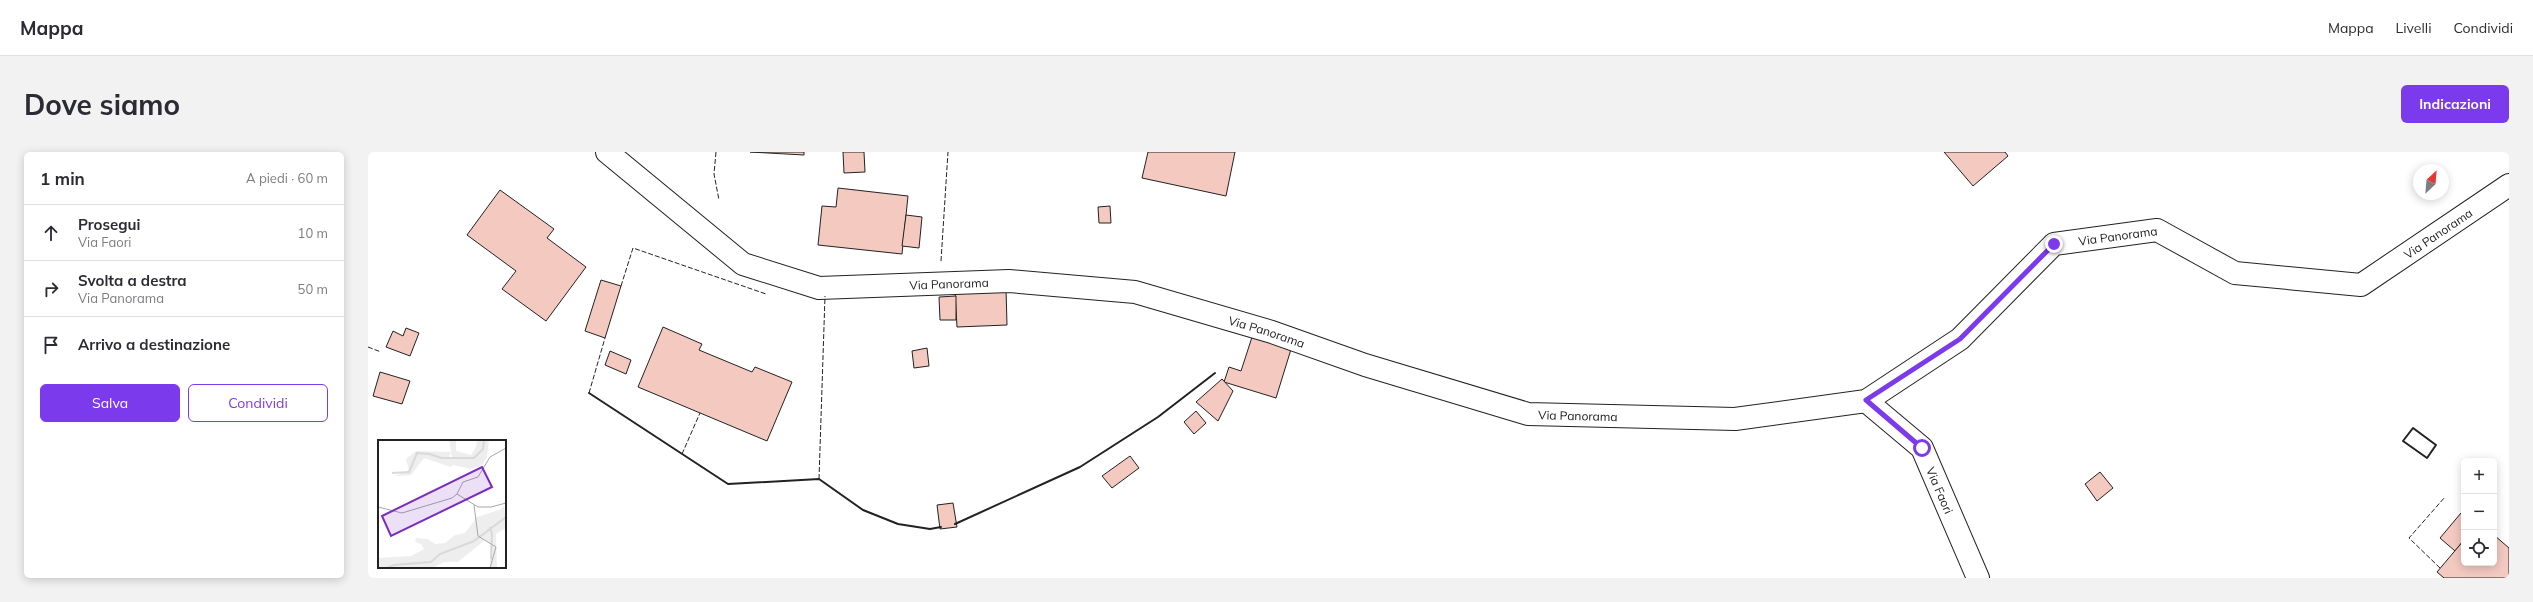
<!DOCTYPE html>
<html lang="it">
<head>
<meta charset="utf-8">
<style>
	body { margin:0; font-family:Mulish,sans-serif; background:#f2f2f3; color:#2b2b33 }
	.controls { position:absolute; right:12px; bottom:12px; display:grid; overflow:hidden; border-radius:6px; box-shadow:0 2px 10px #0003 }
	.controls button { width:36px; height:36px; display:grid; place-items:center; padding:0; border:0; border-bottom:1px solid #e1e1e2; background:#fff; color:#2b2b33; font:20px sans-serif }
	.compass { position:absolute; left:2045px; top:12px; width:36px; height:36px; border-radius:50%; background:#fff; box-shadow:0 2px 10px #0003; rotate:26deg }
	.stop { position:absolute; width:12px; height:12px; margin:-9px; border:3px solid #7c3aed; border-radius:50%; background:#fff }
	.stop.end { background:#7c3aed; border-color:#fff; box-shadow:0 1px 4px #0008 }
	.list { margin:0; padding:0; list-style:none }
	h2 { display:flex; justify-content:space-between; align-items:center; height:52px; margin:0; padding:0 16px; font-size:17px }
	h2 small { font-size:13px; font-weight:400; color:#7c7c81 }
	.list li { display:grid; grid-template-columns:26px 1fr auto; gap:12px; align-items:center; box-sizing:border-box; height:56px; padding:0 16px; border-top:1px solid #e1e1e2 }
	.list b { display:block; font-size:15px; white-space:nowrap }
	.list p { margin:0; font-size:13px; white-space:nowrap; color:#7c7c81 }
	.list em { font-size:13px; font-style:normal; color:#7c7c81 }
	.actions { display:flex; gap:8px; padding:12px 16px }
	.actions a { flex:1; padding:9px 0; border:1px solid #7c3aed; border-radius:6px; text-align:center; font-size:14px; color:#7c3aed }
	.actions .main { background:#7c3aed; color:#fff }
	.icon { flex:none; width:22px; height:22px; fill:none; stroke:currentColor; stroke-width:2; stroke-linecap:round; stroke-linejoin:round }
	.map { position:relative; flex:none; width:2141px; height:426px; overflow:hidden; border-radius:6px }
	header { display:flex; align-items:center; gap:24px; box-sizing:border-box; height:56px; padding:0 20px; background:#fff; border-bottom:1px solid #e1e1e2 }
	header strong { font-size:19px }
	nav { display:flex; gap:22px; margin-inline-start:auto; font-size:14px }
	.intro { display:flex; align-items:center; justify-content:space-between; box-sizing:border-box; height:96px; padding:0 24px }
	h1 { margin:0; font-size:28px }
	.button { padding:10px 18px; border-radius:6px; background:#7c3aed; color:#fff; font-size:14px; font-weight:700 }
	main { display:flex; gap:24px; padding:0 24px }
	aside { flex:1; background:#fff; border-radius:6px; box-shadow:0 2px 10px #0003 }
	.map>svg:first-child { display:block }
	.building { fill:#f3c9c0; stroke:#222 }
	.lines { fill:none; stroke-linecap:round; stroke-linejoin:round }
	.minor-casing { stroke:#222; stroke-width:24 }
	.minor { stroke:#fff; stroke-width:22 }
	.fence { stroke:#222; stroke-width:1; stroke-dasharray:5 2; stroke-linecap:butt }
	.wall { stroke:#222; stroke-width:2 }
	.route { stroke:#7c3aed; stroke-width:5 }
	.labels { text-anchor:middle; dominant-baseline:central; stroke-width:3; stroke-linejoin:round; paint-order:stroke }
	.street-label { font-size:12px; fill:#222; stroke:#fff }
	.inset-river { fill:none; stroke:#d9d9d9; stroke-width:2 }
	.inset-road { fill:none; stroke:#a7a7a7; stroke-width:1 }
	.view { fill:#7b2cbf; fill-opacity:0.15; stroke:#7b2cbf; stroke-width:2 }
	.inset-edge { fill:none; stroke:#222; stroke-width:2 }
</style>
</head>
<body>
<header>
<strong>Mappa</strong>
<nav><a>Mappa</a><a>Livelli</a><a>Condividi</a></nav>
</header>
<div class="intro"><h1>Dove siamo</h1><a class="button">Indicazioni</a></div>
<main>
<aside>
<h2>1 min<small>A piedi · 60 m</small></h2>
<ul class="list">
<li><svg class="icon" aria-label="ahead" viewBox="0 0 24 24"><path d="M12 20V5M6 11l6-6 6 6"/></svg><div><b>Prosegui</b><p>Via Faori</p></div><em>10 m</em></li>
<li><svg class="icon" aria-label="right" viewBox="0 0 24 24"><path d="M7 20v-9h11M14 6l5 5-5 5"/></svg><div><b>Svolta a destra</b><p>Via Panorama</p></div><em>50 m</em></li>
<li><svg class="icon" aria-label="arrive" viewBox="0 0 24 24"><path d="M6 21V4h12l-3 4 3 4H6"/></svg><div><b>Arrivo a destinazione</b></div></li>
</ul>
<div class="actions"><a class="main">Salva</a><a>Condividi</a></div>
</aside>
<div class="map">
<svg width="2141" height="426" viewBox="0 0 2141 426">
	<rect width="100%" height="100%" fill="#fff"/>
	<!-- building -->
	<g class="building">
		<path d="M382,0H436V3Z"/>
		<path d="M475,0H496L497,20L476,21Z"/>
		<path d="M780,0H867L858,44L774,26Z"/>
		<path d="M1576,0H1637L1640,4L1605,34Z"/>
		<path d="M470,36L540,44L534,102L450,93L454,54L468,55Z"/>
		<path d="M132,38L186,77L179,86L218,115L178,169L134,137L148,119L99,83Z"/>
		<path d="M742,54L743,71H731L730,55Z"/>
		<path d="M538,63L554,65L551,96L534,94Z"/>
		<path d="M233,128L253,134L237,186L217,179Z"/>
		<path d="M638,137L639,173L589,175L587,139Z"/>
		<path d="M588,144V168H572L571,145Z"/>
		<path d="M295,175L334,192L331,198L384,220L387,215L424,230L399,289L270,235Z"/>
		<path d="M38,176L51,181L42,204L18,195L25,179L35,184Z"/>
		<path d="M885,182L924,194L908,246L856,230L861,215L873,219Z"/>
		<path d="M559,196L561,214L546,216L544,199Z"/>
		<path d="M242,199L263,208L258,222L237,213Z"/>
		<path d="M12,220L42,229L34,252L5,244Z"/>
		<path d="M854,227L865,239L850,269L828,250Z"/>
		<path d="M828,259L838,271L826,282L816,270Z"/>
		<path d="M762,304L771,316L744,336L734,324Z"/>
		<path d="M1732,320L1745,336L1729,349L1717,332Z"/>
		<path d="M585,351L589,375L572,377L569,353Z"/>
		<path d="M2093,361L2096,363V388L2087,399L2072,386Z"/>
		<path d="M2126,383L2141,396V426H2076L2069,420L2096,388V411H2126Z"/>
	</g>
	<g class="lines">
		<!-- minor casing -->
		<g class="minor-casing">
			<g id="minor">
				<path id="s1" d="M239,0L375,112L451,136L641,129L767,140L904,180L997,213L1160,262L1367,267L1498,249L1592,187L1686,92L1789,78L1867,121L1993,133L2141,33"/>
				<path id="s2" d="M1498,249L1554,296L1610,426"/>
			</g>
		</g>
		<!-- minor -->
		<use href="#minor" class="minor"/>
		<!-- fence -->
		<g class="fence">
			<path d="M348,0L346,22L351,48"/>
			<path d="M573,109L580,0"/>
			<path d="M253,134L265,96L398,142"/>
			<path d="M0,195L13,200"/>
			<path d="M221,241L237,186"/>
			<path d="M314,302L332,261"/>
			<path d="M451,327L457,144"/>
			<path d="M2072,416L2041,386L2077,345"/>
		</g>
		<!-- wall -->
		<g class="wall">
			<path d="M221,241L360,332L451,327L495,358L530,372L562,377L573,375"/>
			<path d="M2045,276L2068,293L2059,306L2035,289Z"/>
			<path d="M587,372L712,315L790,265L847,221"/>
		</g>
	</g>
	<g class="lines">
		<!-- route -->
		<path class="route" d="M1554,296L1498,248L1592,187L1686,92"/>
	</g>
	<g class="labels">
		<!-- street labels -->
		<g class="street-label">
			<text stroke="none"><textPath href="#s1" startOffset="1982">Via Panorama</textPath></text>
			<text stroke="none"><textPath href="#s1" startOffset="1634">Via Panorama</textPath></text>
			<text stroke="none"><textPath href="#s1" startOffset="386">Via Panorama</textPath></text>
			<text stroke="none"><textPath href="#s1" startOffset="710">Via Panorama</textPath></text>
			<text stroke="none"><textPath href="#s1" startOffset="1034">Via Panorama</textPath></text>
			<text stroke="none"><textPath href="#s2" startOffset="119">Via Faori</textPath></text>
		</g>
	</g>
	<!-- overview -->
	<g transform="translate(10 288)">
		<rect width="128" height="128" fill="#fff"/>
		<path d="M71,0H78V11L93,15L98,7L99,0H111L109,17L104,25L93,29L75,25L73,27L46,18L33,35L17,36L31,30L28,19L38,11L73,12L71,17H74ZM126,65L128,88L118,94L119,128H112V104L107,100L80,122H66L54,128H0V118L33,116L46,109L43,104L37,102L38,98L50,99L57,104L67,103L77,95L87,93L99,77L124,69Z" fill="#eee"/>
		<path class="inset-river" d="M14,33L31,32L39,13L52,14L63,18H96L105,9L106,0M112,87L114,94L113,119M9,128L16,125L53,122L62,114L96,101L128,77"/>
		<path class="inset-road" d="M79,54L100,67H113L128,63M96,65L100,96L118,107L112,128M0,67L24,73L74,58L79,54L85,42L100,37L112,17L128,8"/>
		<path class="view" d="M104,27L114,47L13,96L4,76Z"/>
		<rect width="128" height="128" class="inset-edge"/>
	</g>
</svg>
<div class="controls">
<button>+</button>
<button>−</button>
<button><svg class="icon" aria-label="locate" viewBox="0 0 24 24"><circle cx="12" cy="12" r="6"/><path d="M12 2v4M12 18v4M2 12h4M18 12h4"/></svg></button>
</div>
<svg class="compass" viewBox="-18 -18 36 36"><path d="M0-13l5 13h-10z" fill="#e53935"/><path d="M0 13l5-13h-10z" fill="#7c7c81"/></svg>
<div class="stop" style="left:1554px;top:296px"></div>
<div class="stop end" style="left:1686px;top:92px"></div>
</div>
</main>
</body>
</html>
